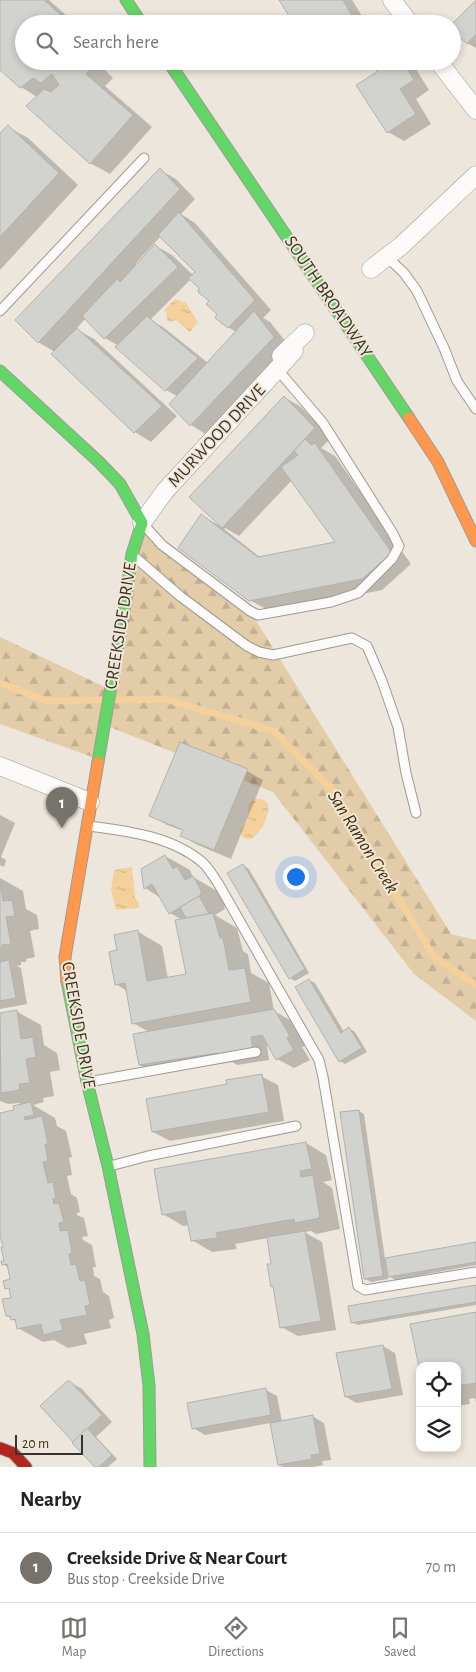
<!DOCTYPE html>
<html lang="en">
<head>
<meta charset="utf-8">
<style>
	body { margin:0; font-family:"Alegreya Sans",sans-serif; background:#f6f6f6; color:#222 }
	.controls { position:absolute; right:15px; bottom:15px; display:grid; overflow:hidden; border-radius:10px; box-shadow:0 2px 8px #0003 }
	.controls button { width:45px; height:45px; display:grid; place-items:center; padding:0; border:0; border-bottom:1px solid #e0e0e0; background:#fff; color:#222; font:25px sans-serif }
	.scale { position:absolute; left:15px; bottom:12px; width:68px; box-sizing:border-box; padding-left:5px; border:2px solid #38332d; border-top:0; font-size:14px; line-height:18px; white-space:nowrap; color:#38332d; -webkit-text-stroke:4px #f2e7d6; paint-order:stroke }
	.you { position:absolute; left:295px; top:876px; width:18px; height:18px; margin:-12px; border:4px solid #fff; border-radius:50%; background:#1a73e8; box-shadow:0 0 0 8px #1a73e833 }
	.badge { display:grid; place-items:center; width:32px; height:32px; border-radius:50%; background:#77726a; color:#fff; font-size:16px; font-weight:700 }
	.pin { position:absolute; translate:-50% -41px; filter:drop-shadow(0 1px 2px #0008) }
	.pin::after { content:''; position:absolute; top:26px; width:18px; height:15px; background:inherit; clip-path:polygon(0 0,100% 0,50% 100%) }
	.list { margin:0; padding:0; list-style:none }
	h2 { display:flex; justify-content:space-between; align-items:center; height:65px; margin:0; padding:0 20px; font-size:21px }
	h2 small { font-size:16px; font-weight:400; color:#767676 }
	.list li { display:grid; grid-template-columns:32px 1fr auto; gap:15px; align-items:center; box-sizing:border-box; height:70px; padding:0 20px; border-top:1px solid #e0e0e0 }
	.list b { display:block; font-size:19px; white-space:nowrap }
	.list p { margin:0; font-size:16px; white-space:nowrap; color:#767676 }
	.list em { font-size:16px; font-style:normal; color:#767676 }
	.icon { flex:none; width:28px; height:28px; fill:none; stroke:currentColor; stroke-width:2; stroke-linecap:round; stroke-linejoin:round }
	.map { position:relative; flex:none; width:476px; height:1467px; overflow:hidden }
	.search { position:absolute; background:#fff; box-shadow:0 2px 8px #0003; left:15px; right:15px; top:15px; height:55px; display:flex; align-items:center; gap:12px; box-sizing:border-box; padding:0 18px; border-radius:28px; color:#767676; font-size:19px }
	.sheet { height:135px; background:#fff }
	nav { display:flex; justify-content:space-around; align-items:center; box-sizing:border-box; height:70px; border-top:1px solid #e0e0e0; background:#fff; font-size:14px; color:#767676 }
	nav a { display:grid; justify-items:center; gap:2px }
	nav .on { color:#77726a }
	.map>svg:first-child { display:block }
	.forest { fill:url(#forest-firs) }
	.water { fill:url(#water-ripples) }
	.shadow { fill:#0003; fill-rule:evenodd }
	.lines { fill:none; stroke-linecap:round; stroke-linejoin:round }
	.stream { stroke:#f4d19a; stroke-width:7 }
	.building { fill:#d2d2cf; stroke:#b1b2af }
	.lane-casing { stroke:#9e9a93; stroke-width:11 }
	.street-casing { stroke:#9e9a93; stroke-width:19 }
	.fast-casing { stroke:#9e9a93; stroke-width:13 }
	.slow-casing { stroke:#9e9a93; stroke-width:13 }
	.jam-casing { stroke:#9e9a93; stroke-width:13 }
	.lane { stroke:#fcfbfa; stroke-width:9 }
	.street { stroke:#fcfbfa; stroke-width:18 }
	.fast { stroke:#63d668; stroke-width:11 }
	.slow { stroke:#ff974d; stroke-width:11 }
	.jam { stroke:#b3261e; stroke-width:11 }
	.labels { text-anchor:middle; dominant-baseline:central; stroke-width:4; stroke-linejoin:round; paint-order:stroke }
	.street-label { font-size:18px; fill:#38332d; stroke:#f2e7d6 }
	.water-label { font-size:19px; font-style:italic; fill:#422f0e; stroke:#f2e7d6 }
</style>
</head>
<body>
<div class="map">
<svg width="476" height="1467" viewBox="0 0 476 1467">
	<defs>
		<pattern id="forest-firs" width="22" height="20" patternUnits="userSpaceOnUse" patternTransform="scale(1.25)"><rect width="22" height="20" fill="#e3cca8"/><path d="M5 1l3.5 6h-7zM16 11l3.5 6h-7z" fill="#c4b091"/></pattern>
		<pattern id="water-ripples" width="26" height="14" patternUnits="userSpaceOnUse" patternTransform="scale(1.25)"><rect width="26" height="14" fill="#f4d19a"/><path d="M2 4q2-2 4 0t4 0M15 11q2-2 4 0t4 0" fill="none" stroke="#d2b485"/></pattern>
	</defs>
	<rect width="100%" height="100%" fill="#ece6dc"/>
	<!-- forest -->
	<path class="forest" d="M142,523L162,545L250,611L451,934L476,940V1021L414,974L273,792L105,725L98,759L0,724V637L111,690Z"/>
	<!-- water -->
	<g class="water">
		<path d="M175,299L186,303L198,322L190,332L176,320L168,322L165,309Z"/>
		<path d="M255,799C281,795 263,835 250,839C247,839 245,838 242,837L240,830C242,827 247,823 248,819C251,810 243,807 255,799Z"/>
		<path d="M132,867L135,898L139,903V908L116,910L111,890L114,870Z"/>
	</g>
	<!-- shadow -->
	<g class="shadow">
		<path d="M0,0H49L76,24H24V61H96L113,78L105,86L152,127L110,174L90,163L37,97L21,87L0,68Z"/>
		<path d="M280,0H352L367,24H295Z"/>
		<path d="M476,1V48L467,43Z"/>
		<path d="M372,61H411L429,90L416,99L431,124L404,141L388,132L379,72Z"/>
		<path d="M8,127L28,138L78,185L0,270V135Z"/>
		<path d="M160,170L176,179L195,199L181,214L195,223L271,310L263,318L270,322L290,347L207,435L191,425L177,396L166,390L119,346L105,338L86,318L76,329L94,339L177,416L151,442L135,432L53,354L55,352L38,342ZM161,236L197,272L193,275L172,255L156,246L138,265L136,263ZM191,279L201,288L228,327L236,332L208,363L163,327L150,320Z"/>
		<path d="M284,397L301,407L331,438L321,448L335,456L411,564L382,590L271,612L250,600L202,516L224,528L190,496ZM292,480L337,542L261,558L224,529L225,528L239,536Z"/>
		<path d="M247,771L263,780L231,859L198,845L182,836L184,831L167,825L151,815Z"/>
		<path d="M0,815L15,823L1,857L6,860L4,867L0,865Z"/>
		<path d="M165,856L190,870L193,877L217,891L226,906L224,907L225,909L215,915L237,928L243,951L248,954L251,973L269,983L274,1011L290,1020L305,1046L302,1047L310,1060L294,1068L277,1059L269,1046H267L269,1060L237,1065L232,1062L156,1074L140,1065L149,1032L133,1023L127,991L116,984L137,931L162,946L168,979L187,975L182,920L170,913L161,898L145,888Z"/>
		<path d="M243,865L249,869L309,973L295,981L290,978Z"/>
		<path d="M0,878L23,891L26,909L37,915L39,929L30,931L35,957L26,959V962H21V965L17,966L21,968L27,1004L0,1009Z"/>
		<path d="M309,980L315,983L344,1032L350,1029L355,1032L367,1052L345,1064L340,1061Z"/>
		<path d="M16,1011L41,1025L44,1045L57,1053L60,1070L50,1072L54,1096L43,1098L44,1102L33,1105L55,1118L57,1126L66,1131L72,1157L69,1158L72,1175L67,1176L71,1194L77,1198L80,1212L77,1213V1215L84,1218L88,1236L82,1237L83,1240L92,1245L96,1267H93L94,1276L100,1279L103,1292L109,1296L114,1318L109,1320L111,1328L84,1334L87,1344L68,1348L54,1340L43,1342L18,1328L17,1322L7,1316L13,1299L11,1290L6,1288L12,1280L9,1268L3,1264L6,1261L5,1248L0,1234V1114L15,1111L23,1105L19,1103L8,1104L0,1101V1014Z"/>
		<path d="M261,1076L278,1085L284,1121L170,1141L153,1132L229,1085Z"/>
		<path d="M359,1111L364,1114L385,1259L476,1244V1265L395,1280L388,1275V1279L371,1282L365,1279Z"/>
		<path d="M306,1143L326,1155L332,1180L323,1182L332,1188L340,1229L316,1234L311,1231L304,1232L322,1242L336,1330L298,1336L281,1327L275,1287L272,1286L273,1265L268,1238L235,1244L237,1249L212,1252L192,1240L189,1225L183,1226L163,1214Z"/>
		<path d="M476,1286V1305L358,1325L352,1322Z"/>
		<path d="M476,1313V1403L475,1398L469,1399L470,1404L457,1406V1366Z"/>
		<path d="M383,1346L395,1353L403,1395L357,1403L346,1397Z"/>
		<path d="M70,1382L82,1389L112,1422L96,1437L117,1459L108,1467H96Z"/>
		<path d="M266,1390L277,1396L282,1422L312,1416L324,1423L331,1460L322,1461L323,1465L313,1467H283L279,1465L271,1423L205,1435L193,1428Z"/>
	</g>
	<g class="lines">
		<!-- stream -->
		<path class="stream" d="M0,683L47,701L165,699L274,731L334,792L434,957L476,985"/>
	</g>
	<!-- building -->
	<g class="building">
		<path d="M0,0H44L62,16L57,24H24V61H89L94,66L86,74L133,115L90,164L26,106L44,89L51,92L59,85L52,74L41,83L33,78L20,88L0,70Z"/>
		<path d="M279,0H343L352,16L340,24H294Z"/>
		<path d="M476,0V34L467,44L452,30V24Z"/>
		<path d="M370,61H402L414,80L400,89L416,114L387,133L356,85L377,72Z"/>
		<path d="M8,125L59,173L0,237V133Z"/>
		<path d="M160,168L180,189L38,343L15,320Z"/>
		<path d="M179,212L255,300L228,328L215,318L217,314L206,304L209,301L198,292L199,288L188,278L195,272L158,235Z"/>
		<path d="M155,244L178,267L104,339L82,316L117,279L120,282Z"/>
		<path d="M254,311L274,337L190,426L169,404Z"/>
		<path d="M147,316L198,358L165,391L115,347Z"/>
		<path d="M77,328L162,406L134,433L51,354Z"/>
		<path d="M284,396L315,428L222,528L189,497Z"/>
		<path d="M305,439L311,445L315,443L392,553L362,579L249,601L178,548L201,514L258,557L335,542L281,467L298,455L294,451Z"/>
		<path d="M180,742L248,769L214,850L180,836L183,830L149,816Z"/>
		<path d="M165,855L173,869L177,866L185,880L193,876L202,892L200,893L201,895L169,914L152,884L144,889L141,869Z"/>
		<path d="M243,864L305,969L289,979L227,873Z"/>
		<path d="M0,883L3,901L12,900L15,916L6,917L11,944L2,945V948H0Z"/>
		<path d="M199,896L209,914L186,918L180,907Z"/>
		<path d="M213,913L220,938H223L229,970L245,968L251,1002L132,1024L125,983L115,985L109,952L117,950L114,935L138,930L147,981L186,974L175,920Z"/>
		<path d="M9,960L16,998L0,1001V962Z"/>
		<path d="M309,979L341,1033L349,1027L362,1048L339,1062L295,987Z"/>
		<path d="M274,1009L290,1036L287,1038L294,1050L276,1060L262,1035L251,1037L253,1051L219,1056L218,1053L139,1065L133,1034Z"/>
		<path d="M17,1010L21,1039L33,1037L36,1057L26,1059L30,1083L19,1084L20,1089L15,1091L1,1093L0,1013Z"/>
		<path d="M262,1074L269,1112L152,1132L146,1099L227,1084L226,1080Z"/>
		<path d="M31,1102L34,1115L24,1117L25,1120L42,1116L48,1144H45L48,1161L43,1162L48,1183L53,1182L56,1198L53,1199L54,1204L59,1203L64,1222L59,1223L60,1231L68,1230L72,1253L69,1254L71,1265L76,1264L80,1281L85,1280L90,1305L85,1306L87,1315L60,1320L63,1330L43,1335L41,1324L17,1329L15,1319L11,1320L10,1316H6L2,1299L11,1298L9,1288L5,1289L3,1281L10,1279L7,1264L2,1265L1,1261H4L1,1247H3L0,1235V1113L14,1110L13,1106Z"/>
		<path d="M359,1110L383,1276L364,1279L340,1112Z"/>
		<path d="M306,1142L312,1169L300,1171L301,1177L313,1175L320,1218L295,1223L294,1219L216,1233L218,1238L191,1241L185,1211L162,1215L154,1169Z"/>
		<path d="M305,1231L321,1321L280,1328L273,1286L271,1287L267,1264H271L267,1237Z"/>
		<path d="M476,1242V1262L388,1277L385,1258Z"/>
		<path d="M476,1285V1302L351,1323L348,1306Z"/>
		<path d="M476,1312V1383L457,1386V1366H420V1372L410,1324Z"/>
		<path d="M383,1345L392,1389L345,1397L336,1353Z"/>
		<path d="M67,1381H70L102,1415L73,1442L40,1406Z"/>
		<path d="M266,1388L271,1415L192,1429L187,1403Z"/>
		<path d="M313,1415L320,1454L311,1455L312,1459L278,1465L270,1423Z"/>
		<path d="M87,1428L112,1455L99,1467H95L72,1443Z"/>
	</g>
	<g class="lines">
		<!-- lane casing -->
		<g class="lane-casing">
			<g id="lane">
				<path d="M387,257L404,273L417,291L444,348L457,381L476,409"/>
				<path d="M0,311L144,158"/>
				<path d="M144,525L162,545L250,611L258,615L331,602L358,593L392,559L399,546L392,532L323,423L278,370"/>
				<path d="M136,558L180,596L247,646L259,652L273,655L352,638L367,646L382,681L398,727L406,773L416,813"/>
				<path d="M89,826C127,831 171,836 202,862C208,867 213,876 218,883L319,1060L323,1077L358,1286L365,1290L476,1272"/>
				<path d="M88,1082L256,1052"/>
				<path d="M110,1166L148,1156L296,1126"/>
			</g>
		</g>
		<!-- street casing -->
		<g class="street-casing">
			<g id="street">
				<path d="M392,0L410,24"/>
				<path d="M438,61L476,110"/>
				<path d="M371,269L401,246L476,175"/>
				<path d="M281,356L305,333"/>
				<path d="M142,523L165,491L294,351"/>
				<path d="M0,766L90,802"/>
			</g>
		</g>
		<!-- fast casing -->
		<g class="fast-casing">
			<g id="fast">
				<path d="M126,0L142,24"/>
				<path d="M168,61L409,418"/>
				<path d="M0,371L99,462L120,484L142,523L132,554L125,605L98,762"/>
				<path d="M67,981L87,1082L108,1166L143,1334L149,1386L150,1467"/>
			</g>
		</g>
		<!-- slow casing -->
		<g class="slow-casing">
			<g id="slow">
				<path d="M409,418L438,462L476,541"/>
				<path d="M67,981L65,957L98,762"/>
			</g>
		</g>
		<!-- jam casing -->
		<g class="jam-casing">
			<path id="jam" d="M0,1448L13,1453L26,1467"/>
		</g>
		<!-- lane -->
		<use href="#lane" class="lane"/>
		<!-- street -->
		<use href="#street" class="street"/>
		<!-- fast -->
		<use href="#fast" class="fast"/>
		<!-- slow -->
		<use href="#slow" class="slow"/>
		<!-- jam -->
		<use href="#jam" class="jam"/>
	</g>
	<g class="labels">
		<!-- street labels -->
		<g class="street-label">
			<text transform="translate(328 297) rotate(56)">SOUTH BROADWAY</text>
			<text transform="translate(217 436) rotate(-47)">MURWOOD DRIVE</text>
			<text transform="translate(121 626) rotate(-81)">CREEKSIDE DRIVE</text>
			<text transform="translate(78 1025) rotate(80)">CREEKSIDE DRIVE</text>
		</g>
		<!-- water labels -->
		<g class="water-label">
			<text transform="translate(363 842) rotate(58)">San Ramon Creek</text>
		</g>
	</g>
</svg>
<div class="controls">
<button><svg class="icon" aria-label="locate" viewBox="0 0 24 24"><circle cx="12" cy="12" r="6"/><path d="M12 2v4M12 18v4M2 12h4M18 12h4"/></svg></button>
<button><svg class="icon" aria-label="layers" viewBox="0 0 24 24"><path d="M12 4l9 5-9 5-9-5zM3 14l9 5 9-5"/></svg></button>
</div>
<div class="scale">20 m</div>
<div class="you"></div>
<div class="pin badge" style="left:62px;top:828px">1</div>
<div class="search"><svg class="icon" aria-label="search" viewBox="0 0 24 24"><circle cx="10" cy="10" r="6"/><path d="M15 15l6 6"/></svg>Search here</div>
</div>
<section class="sheet">
<h2>Nearby<small></small></h2>
<ul class="list">
<li><span class="badge">1</span><div><b>Creekside Drive &amp; Near Court</b><p>Bus stop · Creekside Drive</p></div><em>70 m</em></li>
</ul>
</section>
<nav>
<a class="on"><svg class="icon" aria-label="map" viewBox="0 0 24 24"><path d="M3 6l6-2 6 2 6-2v14l-6 2-6-2-6 2zM9 4v14M15 6v14"/></svg>Map</a>
<a><svg class="icon" aria-label="directions" viewBox="0 0 24 24"><path d="M12 3l9 9-9 9-9-9zM9 14v-3h6M13 9l2 2-2 2"/></svg>Directions</a>
<a><svg class="icon" aria-label="saved" viewBox="0 0 24 24"><path d="M7 4h10v16l-5-4-5 4z"/></svg>Saved</a>
</nav>
</body>
</html>
